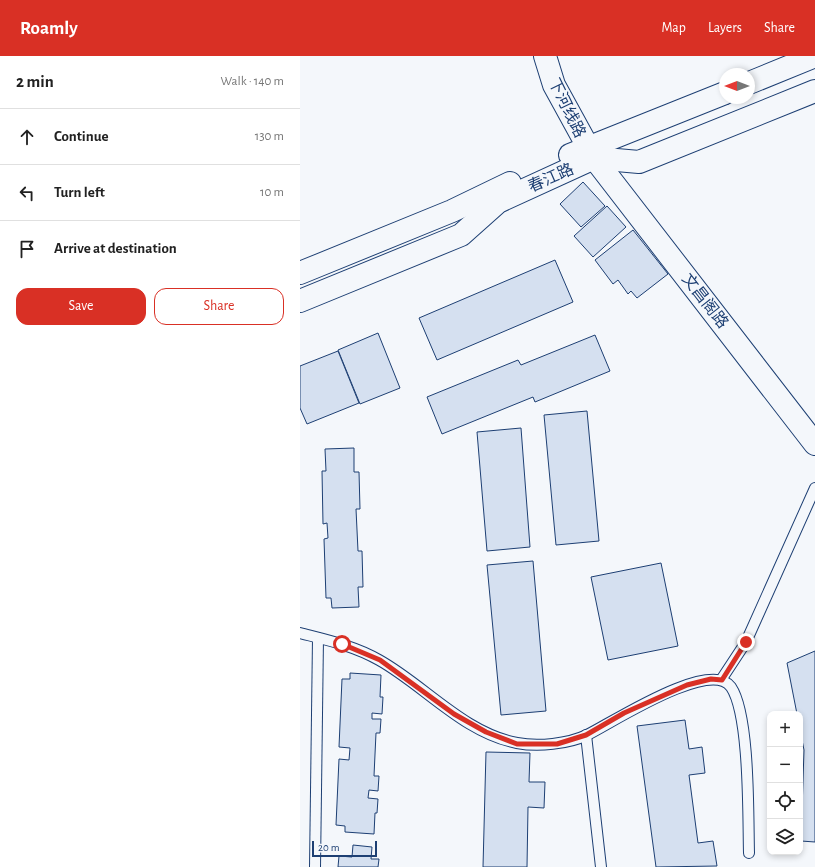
<!DOCTYPE html>
<html lang="en">
<head>
<meta charset="utf-8">
<style>
	body { margin:0; font-family:"Alegreya Sans","Noto Sans SC",sans-serif; background:#f6f6f6; color:#222 }
	.controls { position:absolute; right:12px; bottom:12px; display:grid; overflow:hidden; border-radius:8px; box-shadow:0 2px 6px #0003 }
	.controls button { width:36px; height:36px; display:grid; place-items:center; padding:0; border:0; border-bottom:1px solid #e0e0e0; background:#fff; color:#222; font:20px sans-serif }
	.compass { position:absolute; left:419px; top:12px; width:36px; height:36px; border-radius:50%; background:#fff; box-shadow:0 2px 6px #0003; rotate:270deg }
	.scale { position:absolute; left:12px; bottom:10px; width:65px; box-sizing:border-box; padding-left:4px; border:2px solid #1d3f73; border-top:0; font-size:11px; line-height:14px; white-space:nowrap; color:#1d3f73; -webkit-text-stroke:3px #f4f7fb; paint-order:stroke }
	.stop { position:absolute; width:12px; height:12px; margin:-9px; border:3px solid #d93025; border-radius:50%; background:#fff }
	.stop.end { background:#d93025; border-color:#fff; box-shadow:0 1px 4px #0008 }
	.list { margin:0; padding:0; list-style:none }
	h2 { display:flex; justify-content:space-between; align-items:center; height:52px; margin:0; padding:0 16px; font-size:17px }
	h2 small { font-size:13px; font-weight:400; color:#767676 }
	.list li { display:grid; grid-template-columns:26px 1fr auto; gap:12px; align-items:center; box-sizing:border-box; height:56px; padding:0 16px; border-top:1px solid #e0e0e0 }
	.list b { display:block; font-size:15px; white-space:nowrap }
	.list em { font-size:13px; font-style:normal; color:#767676 }
	.actions { display:flex; gap:8px; padding:12px 16px }
	.actions a { flex:1; padding:9px 0; border:1px solid #d93025; border-radius:12px; text-align:center; font-size:14px; color:#d93025 }
	.actions .main { background:#d93025; color:#fff }
	.icon { flex:none; width:22px; height:22px; fill:none; stroke:currentColor; stroke-width:2; stroke-linecap:round; stroke-linejoin:round }
	.map { position:relative; flex:none; width:515px; height:811px; overflow:hidden }
	header { display:flex; align-items:center; gap:24px; box-sizing:border-box; height:56px; padding:0 20px; background:#d93025; color:#fff }
	header strong { font-size:19px }
	nav { display:flex; gap:22px; margin-inline-start:auto; font-size:14px }
	main { display:flex }
	aside { flex:1; background:#fff }
	.map>svg:first-child { display:block }
	.building { fill:#d5e0f0; stroke:#1d3f73 }
	.lines { fill:none; stroke-linecap:round; stroke-linejoin:round }
	.service-casing { stroke:#1d3f73; stroke-width:12 }
	.tertiary-casing { stroke:#1d3f73; stroke-width:24 }
	.secondary-casing { stroke:#1d3f73; stroke-width:24 }
	.service { stroke:#f4f7fb; stroke-width:10 }
	.tertiary { stroke:#f4f7fb; stroke-width:22 }
	.secondary { stroke:#f4f7fb; stroke-width:22 }
	.route { stroke:#d93025; stroke-width:5 }
	.labels { text-anchor:middle; dominant-baseline:central; stroke-width:3; stroke-linejoin:round; paint-order:stroke }
	.street-label { font-size:16px; fill:#1d3f73; stroke:#f4f7fb }
</style>
</head>
<body>
<header>
<strong>Roamly</strong>
<nav><a>Map</a><a>Layers</a><a>Share</a></nav>
</header>
<main>
<aside>
<h2>2 min<small>Walk · 140 m</small></h2>
<ul class="list">
<li><svg class="icon" aria-label="ahead" viewBox="0 0 24 24"><path d="M12 20V5M6 11l6-6 6 6"/></svg><div><b>Continue</b></div><em>130 m</em></li>
<li><svg class="icon" aria-label="left" viewBox="0 0 24 24"><path d="M17 20v-9H6M10 6l-5 5 5 5"/></svg><div><b>Turn left</b></div><em>10 m</em></li>
<li><svg class="icon" aria-label="arrive" viewBox="0 0 24 24"><path d="M6 21V4h12l-3 4 3 4H6"/></svg><div><b>Arrive at destination</b></div></li>
</ul>
<div class="actions"><a class="main">Save</a><a>Share</a></div>
</aside>
<div class="map">
<svg width="515" height="811" viewBox="0 0 515 811">
	<rect width="100%" height="100%" fill="#f4f7fb"/>
	<!-- building -->
	<g class="building">
		<path d="M283,126L305,150L281,171L260,148Z"/>
		<path d="M307,150L326,171L293,201L274,180Z"/>
		<path d="M333,174L368,218L337,242L331,235L328,238L318,224L313,228L295,204Z"/>
		<path d="M255,204L273,246L137,304L119,262Z"/>
		<path d="M78,277L100,332L60,348L38,294Z"/>
		<path d="M295,279L310,315L235,346L233,341L142,378L127,341L218,304L221,309Z"/>
		<path d="M38,295L59,347L7,368L0,352V310Z"/>
		<path d="M287,355L299,485L256,489L244,359Z"/>
		<path d="M221,372L230,491L187,495L177,376Z"/>
		<path d="M54,392V416H59L60,453H56L58,495H62L63,531H58L59,551L32,552L31,542H26L24,483L28,482L27,467L23,468L22,415H26L25,393Z"/>
		<path d="M233,505L246,655L201,659L187,509Z"/>
		<path d="M361,507L378,590L308,604L291,521Z"/>
		<path d="M515,595V786L501,785L504,694L500,674V658H497L487,607Z"/>
		<path d="M50,617L81,619L80,641H83L82,658L72,657V663H81L80,677H76L74,720H79L78,735L69,734L68,742L78,743L77,757H75L74,778L45,776V770L36,769L39,703L49,704L50,692L39,691L42,623H50Z"/>
		<path d="M385,664L389,693L402,691L405,717L389,719L398,787L413,785L417,810L356,811L337,670Z"/>
		<path d="M186,696L230,697L229,726H245L244,752L228,751L227,811H183Z"/>
		<path d="M53,789L72,791L71,803H79L78,811H38L39,800L52,801Z"/>
	</g>
	<g class="lines">
		<!-- service casing -->
		<g class="service-casing">
			<g id="service">
				<path d="M0,577C27,584 55,590 79,604C124,629 164,677 217,687C238,691 268,688 287,679C310,668 410,602 431,631C450,659 448,761 449,797"/>
				<path d="M421,624L446,586L515,432"/>
				<path d="M286,679L301,811"/>
				<path d="M15,811L18,582"/>
			</g>
		</g>
		<!-- tertiary casing -->
		<g class="tertiary-casing">
			<path id="tertiary" d="M245,0L254,29L294,102L515,388"/>
		</g>
		<!-- secondary casing -->
		<g class="secondary-casing">
			<g id="secondary">
				<path d="M449,27L515,0"/>
				<path d="M270,99L425,37"/>
				<path d="M0,217L152,155L210,127"/>
				<path d="M0,245L161,179L198,146L294,102L339,106L515,35"/>
			</g>
		</g>
		<!-- service -->
		<use href="#service" class="service"/>
		<!-- tertiary -->
		<use href="#tertiary" class="tertiary"/>
		<!-- secondary -->
		<use href="#secondary" class="secondary"/>
	</g>
	<g class="lines">
		<!-- route -->
		<path class="route" d="M42,588L80,604L154,658L186,676L217,688H257L286,679L324,657L387,629L411,623L422,624L446,586"/>
	</g>
	<g class="labels">
		<!-- street labels -->
		<g class="street-label">
			<text transform="translate(267 52) rotate(64)">下河线路</text>
			<text transform="translate(251 122) rotate(-24)">春江路</text>
			<text transform="translate(405 245) rotate(52)">文昌阁路</text>
		</g>
	</g>
</svg>
<div class="controls">
<button>+</button>
<button>−</button>
<button><svg class="icon" aria-label="locate" viewBox="0 0 24 24"><circle cx="12" cy="12" r="6"/><path d="M12 2v4M12 18v4M2 12h4M18 12h4"/></svg></button>
<button><svg class="icon" aria-label="layers" viewBox="0 0 24 24"><path d="M12 4l9 5-9 5-9-5zM3 14l9 5 9-5"/></svg></button>
</div>
<svg class="compass" viewBox="-18 -18 36 36"><path d="M0-13l5 13h-10z" fill="#e53935"/><path d="M0 13l5-13h-10z" fill="#767676"/></svg>
<div class="scale">20 m</div>
<div class="stop" style="left:42px;top:588px"></div>
<div class="stop end" style="left:446px;top:586px"></div>
</div>
</main>
</body>
</html>
